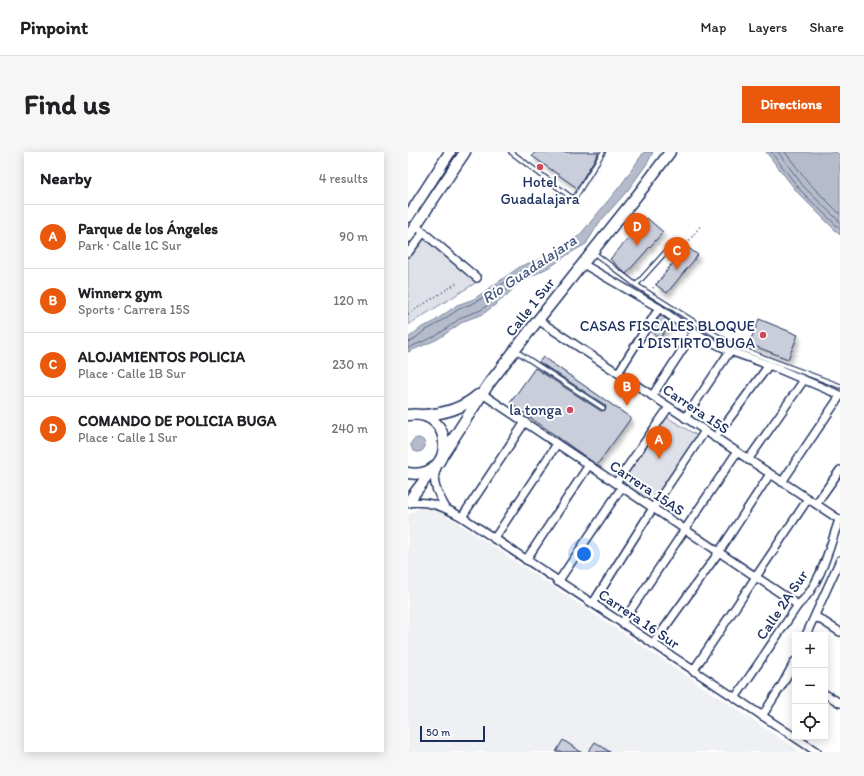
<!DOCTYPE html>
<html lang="en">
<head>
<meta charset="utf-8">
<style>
	body { margin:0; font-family:Itim,sans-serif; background:#f6f6f6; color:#202124 }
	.controls { position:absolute; right:12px; bottom:12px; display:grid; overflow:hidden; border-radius:0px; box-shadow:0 2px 10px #0003 }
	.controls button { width:36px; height:36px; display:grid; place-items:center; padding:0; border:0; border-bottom:1px solid #e0e0e0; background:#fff; color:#202124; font:20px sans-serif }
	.scale { position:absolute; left:12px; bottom:10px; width:65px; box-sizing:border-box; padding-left:4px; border:2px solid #1b2f5e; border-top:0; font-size:11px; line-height:14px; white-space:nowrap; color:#1b2f5e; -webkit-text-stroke:3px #fff; paint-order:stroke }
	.you { position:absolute; left:176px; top:402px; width:14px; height:14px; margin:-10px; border:3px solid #fff; border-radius:50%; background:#1a73e8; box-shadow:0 0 0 6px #1a73e833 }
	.badge { display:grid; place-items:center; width:26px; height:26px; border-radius:50%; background:#ea580c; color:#fff; font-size:13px; font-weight:700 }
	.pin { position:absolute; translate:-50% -33px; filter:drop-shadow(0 1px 2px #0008) }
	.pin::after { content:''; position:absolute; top:21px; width:14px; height:12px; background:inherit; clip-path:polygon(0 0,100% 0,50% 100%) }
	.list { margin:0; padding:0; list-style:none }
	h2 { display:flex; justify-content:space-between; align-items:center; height:52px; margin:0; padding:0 16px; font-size:17px }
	h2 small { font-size:13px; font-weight:400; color:#757577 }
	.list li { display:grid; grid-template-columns:26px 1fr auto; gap:12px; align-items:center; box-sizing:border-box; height:64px; padding:0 16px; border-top:1px solid #e0e0e0 }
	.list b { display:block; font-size:15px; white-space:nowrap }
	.list p { margin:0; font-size:13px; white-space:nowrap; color:#757577 }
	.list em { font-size:13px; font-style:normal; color:#757577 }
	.icon { flex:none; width:22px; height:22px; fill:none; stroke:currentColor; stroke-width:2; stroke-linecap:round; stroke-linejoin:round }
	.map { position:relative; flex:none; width:432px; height:600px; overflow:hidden; border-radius:0px }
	header { display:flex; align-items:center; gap:24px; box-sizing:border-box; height:56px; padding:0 20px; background:#fff; border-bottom:1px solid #e0e0e0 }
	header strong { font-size:19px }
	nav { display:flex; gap:22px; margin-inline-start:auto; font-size:14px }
	.intro { display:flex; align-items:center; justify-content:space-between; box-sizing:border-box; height:96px; padding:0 24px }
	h1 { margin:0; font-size:28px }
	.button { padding:10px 18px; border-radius:0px; background:#ea580c; color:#fff; font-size:14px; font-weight:700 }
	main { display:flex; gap:24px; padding:0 24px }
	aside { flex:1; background:#fff; border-radius:0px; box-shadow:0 2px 10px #0003 }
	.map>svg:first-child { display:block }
	.built { fill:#eff0f4 }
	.green { fill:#dee1e7; stroke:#7c88a2 }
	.water { fill:#b5bbca; stroke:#77839f }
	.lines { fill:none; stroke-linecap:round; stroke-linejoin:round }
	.shore { stroke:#596789; stroke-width:1 }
	.building { fill:#caceda; stroke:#1b2f5e; filter:url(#shadow) }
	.lane-casing { stroke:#1b2f5e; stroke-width:6 }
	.street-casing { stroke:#1b2f5e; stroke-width:10 }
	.secondary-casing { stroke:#1b2f5e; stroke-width:13 }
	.path { stroke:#1b2f5e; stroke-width:1.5; stroke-dasharray:1 3; stroke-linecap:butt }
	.lane { stroke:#fff; stroke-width:3.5 }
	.street { stroke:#fff; stroke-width:7 }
	.secondary { stroke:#fff; stroke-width:10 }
	.poi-dot { fill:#d1495b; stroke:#fff; stroke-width:1.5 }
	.labels { text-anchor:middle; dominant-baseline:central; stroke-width:4; stroke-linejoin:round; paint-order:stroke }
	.poi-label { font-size:15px; fill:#1b2f5e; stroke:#fff; text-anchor:end }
	.street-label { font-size:15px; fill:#1b2f5e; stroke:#fff }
	.water-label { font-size:16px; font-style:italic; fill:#49597e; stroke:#fff }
</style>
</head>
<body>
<header>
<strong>Pinpoint</strong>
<nav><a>Map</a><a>Layers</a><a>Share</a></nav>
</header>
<div class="intro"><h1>Find us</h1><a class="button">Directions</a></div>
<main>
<aside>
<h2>Nearby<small>4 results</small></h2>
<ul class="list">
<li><span class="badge">A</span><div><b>Parque de los Ángeles</b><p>Park · Calle 1C Sur</p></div><em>90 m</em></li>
<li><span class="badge">B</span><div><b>Winnerx gym</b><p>Sports · Carrera 15S</p></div><em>120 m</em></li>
<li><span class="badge">C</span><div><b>ALOJAMIENTOS POLICIA</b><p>Place · Calle 1B Sur</p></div><em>230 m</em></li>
<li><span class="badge">D</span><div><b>COMANDO DE POLICIA BUGA</b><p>Place · Calle 1 Sur</p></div><em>240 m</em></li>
</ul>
</aside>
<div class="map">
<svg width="432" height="600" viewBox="0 0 432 600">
	<defs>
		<filter id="shadow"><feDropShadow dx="2.5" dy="4.5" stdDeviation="2" flood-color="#0004"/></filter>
	</defs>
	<rect width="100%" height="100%" fill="#fff"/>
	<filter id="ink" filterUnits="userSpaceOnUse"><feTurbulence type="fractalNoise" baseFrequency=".025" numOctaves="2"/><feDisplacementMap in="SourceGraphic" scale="8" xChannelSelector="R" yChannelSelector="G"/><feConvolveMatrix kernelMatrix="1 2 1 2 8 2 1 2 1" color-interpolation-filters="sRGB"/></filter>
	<g filter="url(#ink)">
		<!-- built -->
		<path class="built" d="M13,354L29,357L393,600H0V363Z"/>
		<!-- green -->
		<g class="green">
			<path d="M6,75L69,130L0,173V83Z"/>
			<path d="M257,264L290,284L244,353L211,331Z"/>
		</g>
		<!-- water -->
		<g class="water">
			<path d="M236,0H245L240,10L220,38L191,71L178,92L162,101L145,113L111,131L96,146L75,162L56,169L30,187L0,200V186L14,175L24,171L49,153L66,147L113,114L138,105L171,84L213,33Z"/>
			<path d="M358,0H428L432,3V83L390,41Z"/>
			<circle cx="10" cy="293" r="7"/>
		</g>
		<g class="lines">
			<!-- shore -->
			<g class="shore">
				<path d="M363,0L393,39L432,77"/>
				<path d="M370,0L396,35L432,70"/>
				<path d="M377,0L401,31L432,62"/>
				<path d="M0,190L4,189L16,179L26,174L51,157L68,150L115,118L129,113H131L130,116L109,128L93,143L73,158L54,165L28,184L0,196"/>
			</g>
		</g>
		<!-- building -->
		<g class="building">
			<path d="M127,0H191L169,36L124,4Z"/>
			<path d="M239,66L255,80L218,122L202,107Z"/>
			<path d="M278,94L290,103L259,141L248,133Z"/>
			<path d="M252,163L263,170L252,186L242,180Z"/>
			<path d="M351,167L390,183L380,207L341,192Z"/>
			<path d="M135,205L223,266L189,313L102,251L127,216L193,259L197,258L198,256L197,253L131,210Z"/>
			<path d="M155,588L173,600H148Z"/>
			<path d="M187,590L202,600H180Z"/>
		</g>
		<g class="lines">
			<!-- lane casing -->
			<g class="lane-casing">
				<g id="lane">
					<path d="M103,0L164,46L168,44L195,0"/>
					<path d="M186,101L228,133L293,174L328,195L432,234"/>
					<path d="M228,133L264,93"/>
					<path d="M108,199L195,256"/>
				</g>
			</g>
			<!-- street casing -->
			<g class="street-casing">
				<g id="street">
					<path d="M8,74L69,126"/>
					<path d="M0,101L16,80"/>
					<path d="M175,112L251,156L275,173L300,188L322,199L361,213L432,243"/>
					<path d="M130,168L432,368"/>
					<path d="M210,221L251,156"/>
					<path d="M73,241L390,453"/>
					<path d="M244,244L286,180"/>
					<path d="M277,266L322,199"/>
					<path d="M307,286L361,213"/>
					<path d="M340,308L396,228"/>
					<path d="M29,316C22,331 31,343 38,356"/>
					<path d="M374,330L432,244"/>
					<path d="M208,331L261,255"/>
					<path d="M0,351C21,348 36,355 54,365L409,600"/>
					<path d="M408,352L432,318"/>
					<path d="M54,365L117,270"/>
					<path d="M86,387L149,292"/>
					<path d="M118,408L181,313"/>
					<path d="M150,430L214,335"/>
					<path d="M185,451L245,356L297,279"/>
					<path d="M407,464L432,480"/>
					<path d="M214,471L329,300"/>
					<path d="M398,483L432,408"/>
					<path d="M245,492L311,400L362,322"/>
					<path d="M285,519L400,347"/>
					<path d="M417,542L432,551"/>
					<path d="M327,546L390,453C413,433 421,396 431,368"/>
					<path d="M354,564L374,533L387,509"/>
				</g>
			</g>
			<!-- secondary casing -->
			<g class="secondary-casing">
				<g id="secondary">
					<path d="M0,65L42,0"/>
					<path d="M0,85L57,0"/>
					<path d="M0,263C48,256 48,329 0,321"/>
					<path d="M15,263C36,262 54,257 70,243"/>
					<path d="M36,301L80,233L130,168L235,36L262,0"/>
					<path d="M0,350L24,318"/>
				</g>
			</g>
			<!-- path -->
			<g class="path">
				<path d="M245,136L293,73"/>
				<path d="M0,162L49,131"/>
			</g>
			<!-- lane -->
			<use href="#lane" class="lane"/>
			<!-- street -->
			<use href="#street" class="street"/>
			<!-- secondary -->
			<use href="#secondary" class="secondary"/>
		</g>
	</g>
	<!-- markers -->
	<g class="poi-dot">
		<circle cx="132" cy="15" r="4"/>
		<circle cx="355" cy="183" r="4"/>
		<circle cx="162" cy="258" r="4"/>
	</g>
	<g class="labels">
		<!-- poi labels -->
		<g class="poi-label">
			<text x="132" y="30" text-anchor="middle">Hotel<tspan x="132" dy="17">Guadalajara</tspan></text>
			<text x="347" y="174">CASAS FISCALES BLOQUE<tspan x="347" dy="17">1 DISTIRTO BUGA</tspan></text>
			<text x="154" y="258">la tonga</text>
		</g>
		<!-- street labels -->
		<g class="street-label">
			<text transform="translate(122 155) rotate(-52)">Calle 1 Sur</text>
			<text transform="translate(288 257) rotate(34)">Carrera 15S</text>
			<text transform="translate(239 336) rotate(34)">Carrera 15AS</text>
			<text transform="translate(374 453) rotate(-56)">Calle 2A Sur</text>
			<text transform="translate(231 467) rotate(34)">Carrera 16 Sur</text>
		</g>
		<!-- water labels -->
		<g class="water-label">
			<text transform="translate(121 117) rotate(-34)">Río Guadalajara</text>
		</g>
	</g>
</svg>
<div class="controls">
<button>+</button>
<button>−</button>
<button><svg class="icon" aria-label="locate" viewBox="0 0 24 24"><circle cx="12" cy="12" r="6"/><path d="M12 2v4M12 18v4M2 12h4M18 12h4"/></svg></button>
</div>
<div class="scale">50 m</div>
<div class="you"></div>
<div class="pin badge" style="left:251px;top:307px">A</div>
<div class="pin badge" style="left:219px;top:254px">B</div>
<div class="pin badge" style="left:269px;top:118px">C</div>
<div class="pin badge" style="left:229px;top:94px">D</div>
</div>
</main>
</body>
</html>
